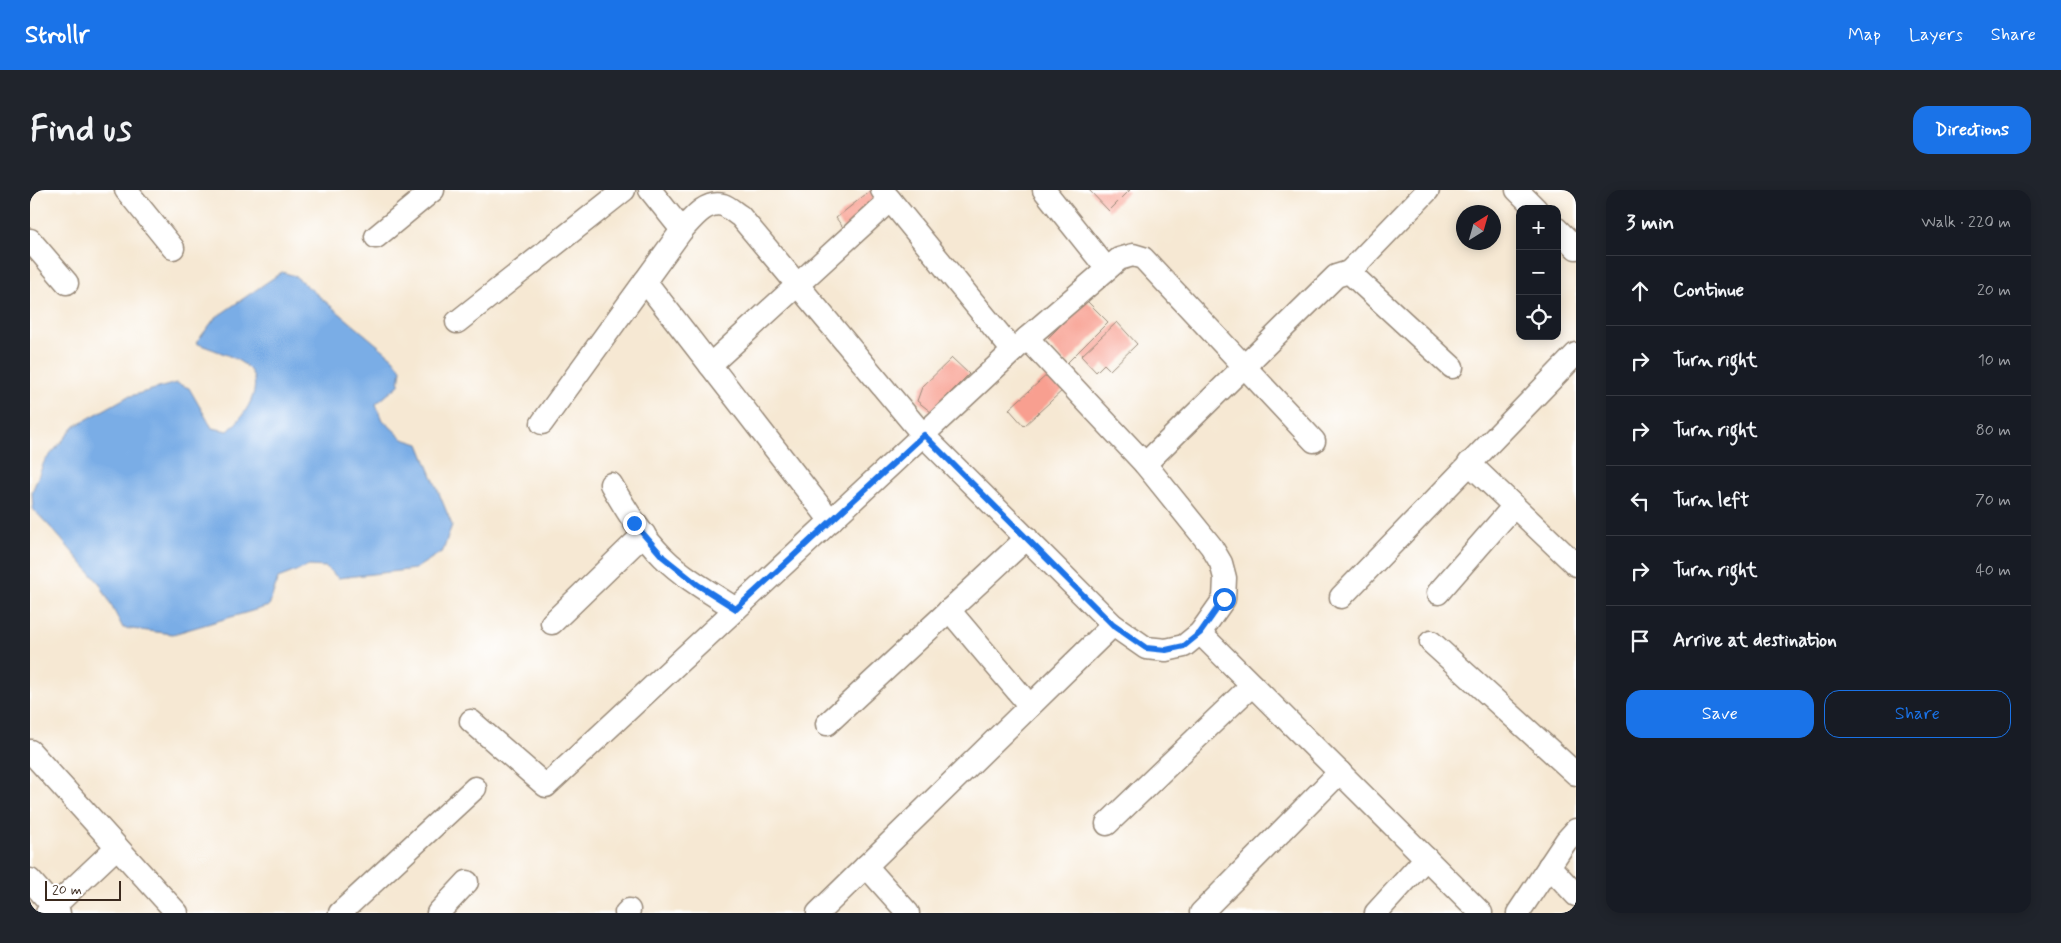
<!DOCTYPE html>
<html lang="en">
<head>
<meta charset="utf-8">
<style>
	body { margin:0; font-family:Mynerve,sans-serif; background:#20242c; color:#f1f3f6 }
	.controls { position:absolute; right:15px; top:15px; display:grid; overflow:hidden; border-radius:10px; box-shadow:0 2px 12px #0003 }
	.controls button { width:45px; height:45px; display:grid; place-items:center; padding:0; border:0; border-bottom:1px solid #363941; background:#171b24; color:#f1f3f6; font:25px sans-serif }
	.compass { position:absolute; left:1426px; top:15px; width:45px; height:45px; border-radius:50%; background:#171b24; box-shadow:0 2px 12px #0003; rotate:37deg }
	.scale { position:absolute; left:15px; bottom:12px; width:76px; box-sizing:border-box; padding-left:5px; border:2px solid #3b2a1e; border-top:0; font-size:14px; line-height:18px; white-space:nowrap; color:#3b2a1e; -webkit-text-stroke:4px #fff; paint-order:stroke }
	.stop { position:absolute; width:15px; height:15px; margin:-11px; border:4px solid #1a73e8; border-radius:50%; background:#fff }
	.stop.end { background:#1a73e8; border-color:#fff; box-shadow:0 1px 5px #0008 }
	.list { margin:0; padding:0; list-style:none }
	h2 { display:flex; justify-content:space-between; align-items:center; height:65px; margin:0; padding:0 20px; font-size:21px }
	h2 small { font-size:16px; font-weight:400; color:#9ea1a6 }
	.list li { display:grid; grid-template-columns:32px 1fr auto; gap:15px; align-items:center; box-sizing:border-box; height:70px; padding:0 20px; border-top:1px solid #363941 }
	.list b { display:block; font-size:19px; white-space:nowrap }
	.list em { font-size:16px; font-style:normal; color:#9ea1a6 }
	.actions { display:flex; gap:10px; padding:15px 20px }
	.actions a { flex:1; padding:11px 0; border:1px solid #1a73e8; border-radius:15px; text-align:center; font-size:18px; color:#1a73e8 }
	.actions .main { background:#1a73e8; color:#fff }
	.icon { flex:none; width:28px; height:28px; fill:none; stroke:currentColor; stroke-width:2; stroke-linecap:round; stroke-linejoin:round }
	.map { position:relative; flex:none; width:1546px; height:723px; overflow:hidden; border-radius:15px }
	header { display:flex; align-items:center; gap:30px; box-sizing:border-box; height:70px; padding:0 25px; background:#1a73e8; color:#fff }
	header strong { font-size:24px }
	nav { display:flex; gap:28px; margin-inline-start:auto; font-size:18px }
	.intro { display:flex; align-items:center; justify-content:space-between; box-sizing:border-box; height:120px; padding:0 30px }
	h1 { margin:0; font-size:35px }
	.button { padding:12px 22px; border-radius:15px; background:#1a73e8; color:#fff; font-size:18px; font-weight:700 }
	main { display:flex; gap:30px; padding:0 30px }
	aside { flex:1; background:#171b24; border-radius:15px; box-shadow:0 2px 12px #0003 }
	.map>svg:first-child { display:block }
	.water { fill:#7aade6; stroke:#5a6c82 }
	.building { fill:#f89f90 }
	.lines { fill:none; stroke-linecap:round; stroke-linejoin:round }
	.street-casing { stroke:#988978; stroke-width:25 }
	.street { stroke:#fff; stroke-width:22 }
	.route { stroke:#1a73e8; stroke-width:6 }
</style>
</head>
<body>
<header>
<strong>Strollr</strong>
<nav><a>Map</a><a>Layers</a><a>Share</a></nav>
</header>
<div class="intro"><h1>Find us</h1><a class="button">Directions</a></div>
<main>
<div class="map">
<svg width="1546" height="723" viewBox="0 0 1546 723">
	<rect width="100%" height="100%" fill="#fff"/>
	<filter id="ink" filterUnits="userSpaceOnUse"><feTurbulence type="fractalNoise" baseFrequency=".02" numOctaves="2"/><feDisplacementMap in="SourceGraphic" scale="10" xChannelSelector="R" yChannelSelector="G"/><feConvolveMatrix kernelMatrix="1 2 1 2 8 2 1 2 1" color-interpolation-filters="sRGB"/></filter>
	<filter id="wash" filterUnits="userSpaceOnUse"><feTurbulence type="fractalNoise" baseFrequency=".0096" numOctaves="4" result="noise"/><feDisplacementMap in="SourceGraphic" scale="20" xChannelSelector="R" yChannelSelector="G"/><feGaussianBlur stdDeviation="1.12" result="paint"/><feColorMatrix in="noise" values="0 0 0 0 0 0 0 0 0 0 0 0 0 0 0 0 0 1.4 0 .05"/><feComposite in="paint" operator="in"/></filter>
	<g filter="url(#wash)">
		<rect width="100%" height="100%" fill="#f6e8d3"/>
		<!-- water -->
		<path class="water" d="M252,82L265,86L363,168L371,179L369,195L346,214L351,228L373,249L389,254L422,335L413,361L385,379L308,388L296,377L279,376L248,388L239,416L143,444L93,438L70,394L25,342L3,319L2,302L14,272L45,236L97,207L146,193L159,198L182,238L198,241C215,226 240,191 212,173C199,164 180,159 166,153L185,128Z"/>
		<g id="blocks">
			<!-- building -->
			<g class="building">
				<path d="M841,0L854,13L815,40L806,28Z"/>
				<path d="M1059,0H1100L1079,21Z"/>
				<path d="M1056,110L1078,132L1037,173L1015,151Z"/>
				<path d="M1087,132L1107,154L1080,180L1074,174L1066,182L1051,166Z"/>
				<path d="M922,168L939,184L901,222L887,211L892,197Z"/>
				<path d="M1019,183L1034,199L994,236L979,219Z"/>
			</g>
		</g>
	</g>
	<g filter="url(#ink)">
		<use href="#blocks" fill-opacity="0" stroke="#988978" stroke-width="1"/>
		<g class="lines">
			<!-- street casing -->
			<g class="street-casing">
				<g id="street">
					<path d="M96,0L143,58"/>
					<path d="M620,0L652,40"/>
					<path d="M852,0L983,161"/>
					<path d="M1014,0L1077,79"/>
					<path d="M1487,0L1506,19"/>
					<path d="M1527,39L1546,58"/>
					<path d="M346,47L403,0"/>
					<path d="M0,50L37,93"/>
					<path d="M1319,82L1398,0"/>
					<path d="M615,91L801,331"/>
					<path d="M427,132L594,0"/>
					<path d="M680,175L860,10"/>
					<path d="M512,233L652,40C662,29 676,10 693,15C699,17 705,23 710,26L893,245L1083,435L1116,458L1136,460L1154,456L1170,443L1194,409L1195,388L1191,373L1181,356L1115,274L997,148"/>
					<path d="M1439,273L1546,375"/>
					<path d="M1115,274L1306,86L1319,82L1422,177"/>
					<path d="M581,294C596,320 612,346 633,367C654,388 681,403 706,419"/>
					<path d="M1408,403L1484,316"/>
					<path d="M1311,407L1546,164"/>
					<path d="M919,420L1000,516"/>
					<path d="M522,433L614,344"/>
					<path d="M1170,443L1451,723"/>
					<path d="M1401,452L1546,584"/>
					<path d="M441,531L516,596L997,148L1089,69L1103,65L1113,68L1284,251"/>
					<path d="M797,534L997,348"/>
					<path d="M0,561L147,723"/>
					<path d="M1077,634L1222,495"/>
					<path d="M836,676L878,723"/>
					<path d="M1519,676L1546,705"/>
					<path d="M0,690L29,723"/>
					<path d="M17,723L87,657"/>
					<path d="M310,723L445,598"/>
					<path d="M408,723L437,692"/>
					<path d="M596,723L599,720"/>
					<path d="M788,723L1083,435"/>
					<path d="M1171,723L1310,582"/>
					<path d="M1346,723L1396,668"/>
					<path d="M1488,723L1536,651L1546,640"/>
				</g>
			</g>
			<!-- street -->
			<use href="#street" class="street"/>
		</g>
	</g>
	<g class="lines" filter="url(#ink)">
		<!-- route -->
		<path class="route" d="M604,333L633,367L668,395L706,419L894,245L1083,435L1116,458L1136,460L1154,456L1170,443L1194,409"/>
	</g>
</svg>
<div class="controls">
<button>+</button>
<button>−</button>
<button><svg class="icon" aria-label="locate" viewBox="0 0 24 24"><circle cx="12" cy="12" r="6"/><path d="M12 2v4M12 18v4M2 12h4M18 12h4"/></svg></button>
</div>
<svg class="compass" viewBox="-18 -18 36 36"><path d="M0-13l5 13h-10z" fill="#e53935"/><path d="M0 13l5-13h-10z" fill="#9ea1a6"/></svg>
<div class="scale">20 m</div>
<div class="stop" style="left:1194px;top:409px"></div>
<div class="stop end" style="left:604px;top:333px"></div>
</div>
<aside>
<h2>3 min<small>Walk · 220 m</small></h2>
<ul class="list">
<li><svg class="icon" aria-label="ahead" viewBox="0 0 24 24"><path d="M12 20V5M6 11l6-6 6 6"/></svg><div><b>Continue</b></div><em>20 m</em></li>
<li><svg class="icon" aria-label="right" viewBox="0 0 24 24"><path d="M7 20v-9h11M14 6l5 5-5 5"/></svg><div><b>Turn right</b></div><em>10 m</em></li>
<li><svg class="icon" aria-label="right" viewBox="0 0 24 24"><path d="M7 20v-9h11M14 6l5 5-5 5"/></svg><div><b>Turn right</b></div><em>80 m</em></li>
<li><svg class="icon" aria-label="left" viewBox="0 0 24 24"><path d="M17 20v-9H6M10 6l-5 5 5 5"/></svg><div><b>Turn left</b></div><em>70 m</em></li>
<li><svg class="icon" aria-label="right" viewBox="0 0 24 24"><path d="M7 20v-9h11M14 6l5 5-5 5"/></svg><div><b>Turn right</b></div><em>40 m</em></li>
<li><svg class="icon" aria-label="arrive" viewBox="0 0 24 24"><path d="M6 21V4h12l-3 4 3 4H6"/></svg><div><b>Arrive at destination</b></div></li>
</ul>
<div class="actions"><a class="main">Save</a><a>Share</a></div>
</aside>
</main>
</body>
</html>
